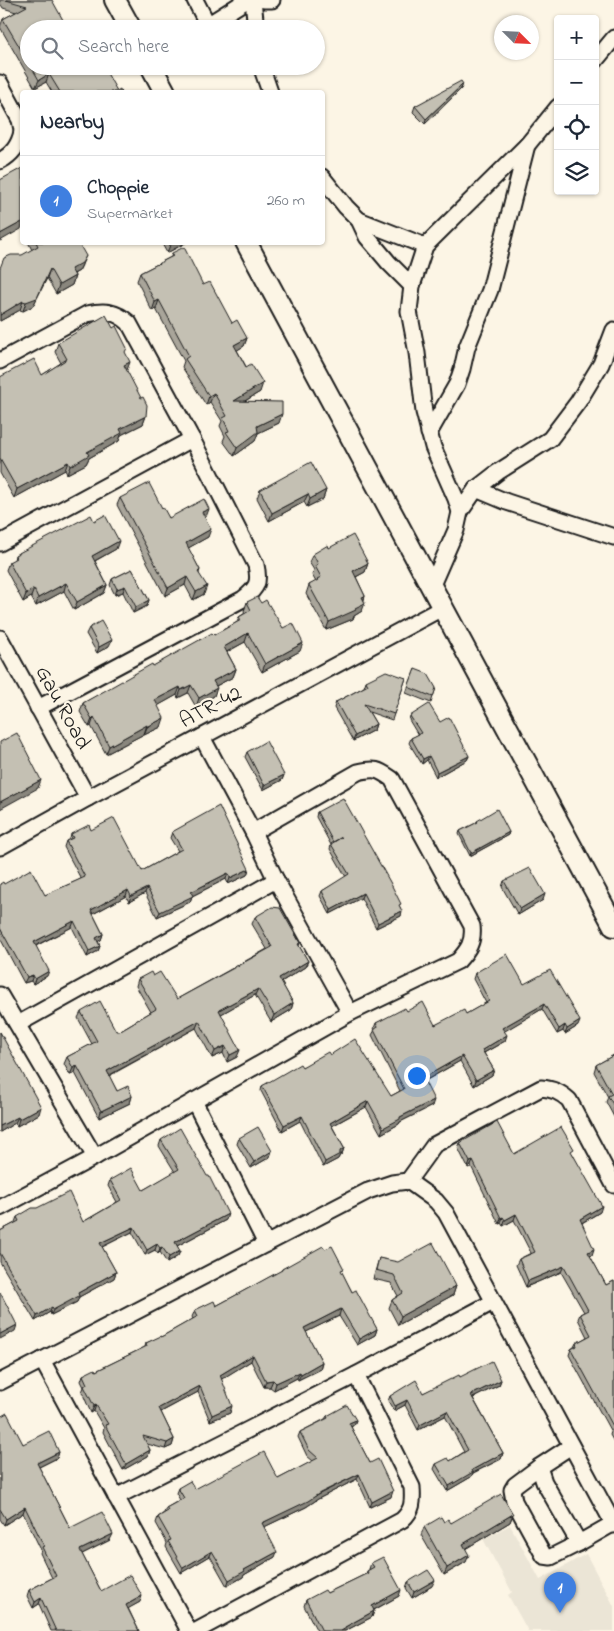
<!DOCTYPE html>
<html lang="en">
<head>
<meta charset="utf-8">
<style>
	body { margin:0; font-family:"Indie Flower",sans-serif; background:#f6f6f7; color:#1f2937 }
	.controls { position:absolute; right:15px; top:15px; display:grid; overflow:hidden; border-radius:5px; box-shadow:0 1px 4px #0004 }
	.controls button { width:45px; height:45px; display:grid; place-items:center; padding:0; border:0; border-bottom:1px solid #e0e1e3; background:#fff; color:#1f2937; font:25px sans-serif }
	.compass { position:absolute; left:494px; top:15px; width:45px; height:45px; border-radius:50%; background:#fff; box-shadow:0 1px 4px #0004; rotate:114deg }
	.you { position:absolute; left:416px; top:1075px; width:18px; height:18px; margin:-12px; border:4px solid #fff; border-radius:50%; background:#1a73e8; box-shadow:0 0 0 8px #1a73e833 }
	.badge { display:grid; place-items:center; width:32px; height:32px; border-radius:50%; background:#db2777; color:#fff; font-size:16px; font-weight:700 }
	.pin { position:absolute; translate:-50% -41px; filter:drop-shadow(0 1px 2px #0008) }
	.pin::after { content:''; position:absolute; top:26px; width:18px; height:15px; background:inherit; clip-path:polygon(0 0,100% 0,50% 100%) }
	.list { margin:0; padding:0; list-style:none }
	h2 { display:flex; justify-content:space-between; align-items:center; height:65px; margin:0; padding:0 20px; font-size:21px }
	h2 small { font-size:16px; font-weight:400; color:#747a83 }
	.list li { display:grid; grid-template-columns:32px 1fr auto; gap:15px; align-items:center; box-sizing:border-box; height:90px; padding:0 20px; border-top:1px solid #e0e1e3 }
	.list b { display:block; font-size:19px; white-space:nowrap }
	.list p { margin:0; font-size:16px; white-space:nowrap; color:#747a83 }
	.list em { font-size:16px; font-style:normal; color:#747a83 }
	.icon { flex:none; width:28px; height:28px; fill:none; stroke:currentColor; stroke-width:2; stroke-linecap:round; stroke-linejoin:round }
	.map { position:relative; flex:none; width:614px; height:1631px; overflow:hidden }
	.search { position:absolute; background:#fff; box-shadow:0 1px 4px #0004; left:20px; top:20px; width:305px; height:55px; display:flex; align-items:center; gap:12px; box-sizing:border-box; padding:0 18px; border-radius:28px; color:#747a83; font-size:19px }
	.panel { position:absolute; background:#fff; box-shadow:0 1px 4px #0004; left:20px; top:90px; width:305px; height:155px; border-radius:5px }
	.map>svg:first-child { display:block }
	.built { fill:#ebe5d6 }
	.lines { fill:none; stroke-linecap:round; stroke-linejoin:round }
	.minor-casing { stroke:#1c1c1c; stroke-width:19 }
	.major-casing { stroke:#1c1c1c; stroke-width:24 }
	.minor { stroke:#fcf5e5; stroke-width:15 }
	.major { stroke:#fcf5e5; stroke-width:20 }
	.wall { fill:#a9a59a; stroke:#1c1c1c }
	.shaded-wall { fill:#89867d; stroke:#1c1c1c }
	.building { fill:#c4c0b3; stroke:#1c1c1c }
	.labels { text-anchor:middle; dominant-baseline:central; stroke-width:4.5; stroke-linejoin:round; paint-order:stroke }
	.street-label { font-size:22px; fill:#1c1c1c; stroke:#fcf5e5 }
</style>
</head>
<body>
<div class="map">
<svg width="614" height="1631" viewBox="0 0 614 1631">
	<rect width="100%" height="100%" fill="#fcf5e5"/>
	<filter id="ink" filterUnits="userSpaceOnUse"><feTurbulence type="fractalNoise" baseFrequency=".02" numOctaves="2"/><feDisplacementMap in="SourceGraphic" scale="10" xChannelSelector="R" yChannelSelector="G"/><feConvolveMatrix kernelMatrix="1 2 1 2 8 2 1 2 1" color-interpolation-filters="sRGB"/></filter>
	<g filter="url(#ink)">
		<!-- built -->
		<path class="built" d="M510,1525L540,1580L586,1554L614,1606V1631H528L508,1595L512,1592L483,1539Z"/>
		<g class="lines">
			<!-- minor casing -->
			<g class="minor-casing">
				<g id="minor">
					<path d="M195,0L208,25L212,29"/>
					<path d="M253,0L256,29"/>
					<path d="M264,0H272"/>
					<path d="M201,29L247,0"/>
					<path d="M595,61L614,38"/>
					<path d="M261,66L270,92"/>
					<path d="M0,83L20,120L22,130"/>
					<path d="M0,161C13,154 19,145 22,132"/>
					<path d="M322,177L346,207L359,220L367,237L389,263L412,286"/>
					<path d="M359,220L425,246"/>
					<path d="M0,361L87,314C104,310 116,311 129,323L192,439L256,565C260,583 257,588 243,599L38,708"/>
					<path d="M429,433L457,384L462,369L467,347L490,290L527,145"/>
					<path d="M476,489L507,502L614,537"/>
					<path d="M460,512L476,489L498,472L550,439L578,402L601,364L614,330"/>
					<path d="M0,543L192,439"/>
					<path d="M432,585L456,530L460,512L456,499L433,447L424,412L417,353L409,311L412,286L425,246L528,144L558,107"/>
					<path d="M0,638L88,798"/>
					<path d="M202,737L253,832L276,880L350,1013"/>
					<path d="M0,847L88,798L444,607"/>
					<path d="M0,995L95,1157"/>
					<path d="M18,1024L276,880"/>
					<path d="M194,1101L266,1244"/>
					<path d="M408,1181L434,1145L541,1088C553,1089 560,1092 569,1100L614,1185"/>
					<path d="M0,1208L95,1157L350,1013L458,961C468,950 474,942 472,926L392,779C378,769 375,768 358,772L253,832"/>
					<path d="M42,1360L189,1631"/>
					<path d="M0,1382L368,1191L392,1183L408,1181L436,1201L446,1213L614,1525"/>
					<path d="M571,1446L539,1467L544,1482L579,1543L614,1523"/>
					<path d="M539,1467L515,1485L512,1490L514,1501L544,1556L551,1557L579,1543"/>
					<path d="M116,1497L356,1375L493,1302"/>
					<path d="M196,1631L402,1520C413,1510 413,1502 412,1487L356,1375"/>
				</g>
			</g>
			<!-- major casing -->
			<g class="major-casing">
				<g id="major">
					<path d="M115,0L131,29"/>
					<path d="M151,66L165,92"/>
					<path d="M246,242L614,926"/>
				</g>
			</g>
			<!-- minor -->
			<use href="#minor" class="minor"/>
			<!-- major -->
			<use href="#major" class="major"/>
		</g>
		<!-- wall -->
		<g class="wall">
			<path d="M0,0H52L29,29V66H89L91,70L117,91L122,92H52L46,82L35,88L0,27L3,19L16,12L3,8L0,3Z"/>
			<path d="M463,84L461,89L425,124L413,112L415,106Z"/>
			<path d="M28,242H78L82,265L79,271L74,274L75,276L72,285L56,294L47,278L33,306L23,311L20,310L0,321V268L32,250Z"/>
			<path d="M161,242H187L167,253Z"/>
			<path d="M172,253L203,285L232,323L247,338L244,346L237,350L260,392L245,401L279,423L258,433L255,441L234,456L223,441L225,436L220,426L222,421L210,402L206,405L182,367L184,361L156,309L152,311L137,281L140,273L171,257Z"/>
			<path d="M58,343L125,354L126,370L146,416L143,424L121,435L119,441L89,458L86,464L67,474L65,470L14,498L0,473V377L42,375L61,363L55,352Z"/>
			<path d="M260,490H326L323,499L307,507L304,502L269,521L257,498Z"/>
			<path d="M120,498L162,508L169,518L206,517H205L208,537L188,548L200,570L199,573L204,594L193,600L185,585L165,596L117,505Z"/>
			<path d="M94,521L116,549L95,561L107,585L104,593L74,610L64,591L36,606L31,597L23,602L6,570L9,562L14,560L15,555Z"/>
			<path d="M329,548L368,563L365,572L356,577L365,596L364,600L362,611L354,616L353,619L326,630L306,594L309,585L316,582L312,575L314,570L309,562L313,554Z"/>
			<path d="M132,569L149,600L147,606L133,613L123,592L115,595L110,585L112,579Z"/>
			<path d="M247,602L261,603L283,628L300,651L262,672L245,642L227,652L236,669L233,677L216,686L214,696L196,707L188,693L178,698L177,695L157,706L161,727L144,735V734L106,754L91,726L89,727L80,712L83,703L236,623L239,617L245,613L244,611Z"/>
			<path d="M89,628L109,646L97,653L86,634Z"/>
			<path d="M415,669L436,688L431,703L406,693Z"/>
			<path d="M406,678L392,720L369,712L376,724L374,730L353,741L334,708L336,702L364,687L366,681Z"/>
			<path d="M410,716L440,722L469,756L467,760L436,777L427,760L422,764L409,743L411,738L418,735L409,720Z"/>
			<path d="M247,752L284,775L282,780L263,790L245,757Z"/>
			<path d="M317,812L400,907L401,916L376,928L361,898L330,914L320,896L322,891L346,877L330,849L331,845L316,817Z"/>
			<path d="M477,821L509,832L508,835L470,856L459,834L460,831L476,823Z"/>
			<path d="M91,830L142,871L178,851L170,838L172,832L249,869L247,875L228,884L226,879L192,896L190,902L157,917L145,893L129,902L126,896L93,914L103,934L101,940L98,941L100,946L98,951L87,957L72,927L36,946L47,976L33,984L31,981L24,983L0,938V884L45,895L81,879L64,847L66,841L70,839L71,834Z"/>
			<path d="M504,881L543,900L518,915L502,887Z"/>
			<path d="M255,917L300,943L299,946L308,961L305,967L281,982L293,1003L291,1010L271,1022L255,995L221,1014L237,1057L227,1062L223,1053L212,1058L196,1028L109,1076L117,1091L132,1096L130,1103L99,1118L75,1073L70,1075L64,1064L67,1057L92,1044L78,1018L81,1012L116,1031H119L151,1012L136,986L138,979L153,976L177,999L267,949L252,924Z"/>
			<path d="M475,973L524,984L578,1026L565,1034L563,1031L557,1034L542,1009L504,1031L505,1041L484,1053L494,1070L492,1075L474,1086L460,1061L425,1081L432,1106L400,1122L399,1124L381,1134L366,1107L332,1126L344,1148L342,1154L340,1155L338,1159L323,1167L300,1121L282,1131L261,1091L262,1086L302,1067L330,1055L391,1096L400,1091L372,1035L375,1030L374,1028L376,1023L407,1011L435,1025L466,1014L486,1003L473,979Z"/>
			<path d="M0,1032L39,1114L17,1126L15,1123L0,1132Z"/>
			<path d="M614,1055V1117L606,1102L608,1097L594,1072L596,1065Z"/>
			<path d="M239,1138L270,1157L251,1168L237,1144Z"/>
			<path d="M161,1140L226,1220L177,1246L180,1251L178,1256L167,1263L160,1252L158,1254L155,1250L145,1255L132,1232L102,1247L116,1272L114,1278L79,1297L77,1302L51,1315L50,1312L35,1321L0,1262V1231L15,1223V1222L17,1217L83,1222L117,1202L108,1186L110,1180L143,1190L175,1172L159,1146Z"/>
			<path d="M460,1143L514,1154L572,1153L600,1212L582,1223L592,1255L590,1256L606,1285L614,1281V1442L610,1435L611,1432L569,1355L571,1349L574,1347L576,1343L587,1337L578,1319L580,1314L584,1312L561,1272L526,1287L516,1265L519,1259L531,1253L514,1220L503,1226L501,1223L499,1224L471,1166L468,1168L458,1148Z"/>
			<path d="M325,1249L342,1273L352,1292L377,1329L375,1335L357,1345L339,1316L306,1332L322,1362L320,1369L298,1380L297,1378L274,1390L270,1387H264L251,1361L221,1379L230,1413L210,1421L198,1392L161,1412L174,1439L172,1446L165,1449L147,1444L150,1450L148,1456L123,1470L103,1432L104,1428L94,1411L91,1413L82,1392L84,1387L81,1381L83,1375L96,1371L145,1347L146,1343L161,1337L193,1319L192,1317L195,1310L216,1306L281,1271L282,1269Z"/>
			<path d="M379,1258L456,1286L453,1295L398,1325L389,1308L392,1300L398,1296L391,1283L373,1279Z"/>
			<path d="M460,1377L501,1380L499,1385L473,1398L503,1453L501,1459L473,1473L471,1477L447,1491L434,1469L436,1464L450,1461L464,1452L445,1416L418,1430L405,1405L394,1411L388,1401L390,1396L423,1393Z"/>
			<path d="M327,1416L356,1420L354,1425L351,1427L370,1463L391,1497L370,1507L357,1479L318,1499L306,1507L264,1527L275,1557L244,1575L243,1577L227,1586L210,1556L181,1573L166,1547L167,1543L156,1523L158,1517L164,1513L166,1508L180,1500L176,1493L178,1488L195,1489L278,1479L313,1461L307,1456L298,1437L300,1432L325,1419Z"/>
			<path d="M0,1417L23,1444L59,1452L57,1458L39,1467L70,1528L110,1540L82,1554L101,1591L140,1602L128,1608L139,1631H51L39,1604L33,1608L27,1596L29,1590L52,1578L40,1553L41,1550L23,1513L4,1525L0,1519Z"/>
			<path d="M513,1514L510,1522L465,1549L466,1562L444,1575L421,1535L424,1527L444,1522L451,1523Z"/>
			<path d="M371,1563L399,1596L374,1610V1611L372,1617L345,1631H317L304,1606L306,1600L327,1593L366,1574L367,1571L370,1569H369Z"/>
			<path d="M408,1582L432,1586L412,1598L406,1588Z"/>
		</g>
		<!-- shaded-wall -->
		<g class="shaded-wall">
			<path d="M49,74L46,82L35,88L39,80Z"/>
			<path d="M463,84L461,89L425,124L426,119Z"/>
			<path d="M22,222V225L21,229L0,241V234Z"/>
			<path d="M175,242H187L167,253L170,245Z"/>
			<path d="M86,256L79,271L68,277L71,269Z"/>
			<path d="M50,269L47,278L33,306L23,311L26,302Z"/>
			<path d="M75,276L72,285L56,294L59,285Z"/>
			<path d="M159,300L156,309L152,311L155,302Z"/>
			<path d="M23,301L20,310L0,321V315Z"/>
			<path d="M247,338L244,346L231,354L234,345Z"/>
			<path d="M130,362L127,370L121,373L124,365Z"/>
			<path d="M263,383L260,392L231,409L234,401Z"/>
			<path d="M214,393L210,402L206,405L209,396Z"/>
			<path d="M282,414L279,423L258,433L255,441L234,456L237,448L257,426Z"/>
			<path d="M146,416L143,424L121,435L119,441L89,458L86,464L67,474L70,466L87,452L120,429Z"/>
			<path d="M68,462L65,470L14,498L17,489Z"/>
			<path d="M326,490L323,499L307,507L310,499Z"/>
			<path d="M308,494L304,502L269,521L272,513Z"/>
			<path d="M209,509L206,517L200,520L202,512Z"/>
			<path d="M211,529L208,537L183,551L186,543Z"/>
			<path d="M119,541L116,549L89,564L92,556Z"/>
			<path d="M368,563L365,572L350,580L353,571Z"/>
			<path d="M187,577L185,585L165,596L168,588Z"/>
			<path d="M66,583L64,591L36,606L38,598Z"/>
			<path d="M107,585L104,593L74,610L77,602Z"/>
			<path d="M125,586L123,592L115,595L117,589Z"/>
			<path d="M207,586L204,594L193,600L196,592Z"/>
			<path d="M34,589L31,597L23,602L26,594Z"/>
			<path d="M365,596L362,604L365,603L362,611L354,616L353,619L326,630L329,622L355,608L362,597Z"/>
			<path d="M149,600L147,606L133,613L136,607Z"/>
			<path d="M248,633L245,642L221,655L224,647Z"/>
			<path d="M112,640L109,646L97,653L99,647Z"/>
			<path d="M303,643L300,651L262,672L265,664Z"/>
			<path d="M236,669L233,677L210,689L213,681Z"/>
			<path d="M191,685L188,693L178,698L181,690Z"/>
			<path d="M180,687L177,695L152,709L155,700Z"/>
			<path d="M217,688L214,696L196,707L199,698Z"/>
			<path d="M94,717L91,726L89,727L92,719Z"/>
			<path d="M164,718L161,727L144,735L147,727Z"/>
			<path d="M376,724L374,730L353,741L355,736Z"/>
			<path d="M147,725L144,734L106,754L109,746Z"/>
			<path d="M429,756L427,760L422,764L423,759Z"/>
			<path d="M469,756L467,760L436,777L437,772Z"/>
			<path d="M284,775L282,780L263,790L264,785Z"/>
			<path d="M41,780L38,788L0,809V802Z"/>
			<path d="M509,832L508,835L470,856L471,853Z"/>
			<path d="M249,869L247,875L228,884L230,878Z"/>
			<path d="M228,873L226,879L192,896L190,902L157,917L160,912L191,892Z"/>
			<path d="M147,888L145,893L129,902L131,896Z"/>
			<path d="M128,890L126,896L89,916L91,910Z"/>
			<path d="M363,893L361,898L330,914L331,910Z"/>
			<path d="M545,894L543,900L518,915L520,909Z"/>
			<path d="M402,911L401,916L376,928L378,923Z"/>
			<path d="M74,921L72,927L31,948L34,942Z"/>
			<path d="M103,934L101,940L93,944L96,938Z"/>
			<path d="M100,946L98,951L87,957L89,951Z"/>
			<path d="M308,961L305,967L276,985L279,978Z"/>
			<path d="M49,971L47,976L33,984L35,979Z"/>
			<path d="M33,975L31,981L24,983L27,977Z"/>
			<path d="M258,989L255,995L216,1017L219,1010Z"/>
			<path d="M293,1003L291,1010L271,1022L274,1015Z"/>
			<path d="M544,1004L542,1009L500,1034L502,1028Z"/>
			<path d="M199,1021L196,1028L104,1078L107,1071Z"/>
			<path d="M580,1021L578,1026L565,1034L567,1029Z"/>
			<path d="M565,1025L563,1031L557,1034L559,1029Z"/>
			<path d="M507,1035L505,1041L480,1055L482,1050Z"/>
			<path d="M225,1046L223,1053L212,1058L215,1051Z"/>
			<path d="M240,1050L237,1057L227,1062L230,1055Z"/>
			<path d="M462,1056L460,1061L421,1083L423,1078Z"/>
			<path d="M77,1066L75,1073L70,1075L73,1068Z"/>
			<path d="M494,1070L492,1075L474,1086L476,1080Z"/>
			<path d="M132,1096L130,1103L99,1118L101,1111Z"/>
			<path d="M434,1100L432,1106L400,1122L399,1124L381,1134L383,1128L400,1117Z"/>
			<path d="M368,1101L366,1107L328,1128L330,1123Z"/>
			<path d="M41,1107L39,1114L17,1126L19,1119Z"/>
			<path d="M302,1116L300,1121L282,1131L284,1125Z"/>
			<path d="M18,1117L15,1123L0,1132V1126Z"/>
			<path d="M344,1148L342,1154L340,1155L338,1159L323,1167L325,1162Z"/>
			<path d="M272,1151L270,1157L251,1168L254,1162Z"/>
			<path d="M473,1161L471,1166L468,1168L470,1162Z"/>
			<path d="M602,1206L600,1212L578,1225L580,1219Z"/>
			<path d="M228,1214L226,1220L173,1248L175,1242Z"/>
			<path d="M516,1214L514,1220L503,1226L505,1220Z"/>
			<path d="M503,1217L501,1223L499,1224L501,1218Z"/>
			<path d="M134,1227L132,1232L98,1249L100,1243Z"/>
			<path d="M157,1244L155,1250L145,1255L147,1250Z"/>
			<path d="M162,1247L160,1252L158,1254L160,1248Z"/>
			<path d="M594,1249L592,1255L586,1258L588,1252Z"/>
			<path d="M180,1251L178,1256L167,1263L169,1257Z"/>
			<path d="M564,1266L561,1272L526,1287L528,1281Z"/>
			<path d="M116,1272L114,1278L79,1297L77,1302L51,1315L53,1310L78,1293Z"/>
			<path d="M456,1286L453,1295L398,1325L401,1316Z"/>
			<path d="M52,1307L50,1312L35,1321L37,1316Z"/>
			<path d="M341,1309L339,1316L302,1334L304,1328Z"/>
			<path d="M17,1325L15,1331L0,1339V1334Z"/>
			<path d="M377,1329L375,1335L357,1345L359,1339Z"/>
			<path d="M253,1355L251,1361L217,1382L220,1375Z"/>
			<path d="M322,1362L320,1369L298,1380L301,1374Z"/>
			<path d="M300,1372L297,1378L274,1390L276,1383Z"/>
			<path d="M273,1380L270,1387H264L266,1381Z"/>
			<path d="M501,1380L499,1385L469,1400L471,1395Z"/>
			<path d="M200,1386L198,1392L157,1414L159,1408Z"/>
			<path d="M407,1400L405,1405L394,1411L395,1406Z"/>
			<path d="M96,1405L94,1411L91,1413L94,1406Z"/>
			<path d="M232,1406L230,1413L210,1421L212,1415Z"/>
			<path d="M447,1411L445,1416L418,1430L420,1425Z"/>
			<path d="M356,1420L354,1425L347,1429L349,1423Z"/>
			<path d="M174,1439L172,1446L165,1449L167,1443Z"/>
			<path d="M150,1450L148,1456L123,1470L126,1464Z"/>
			<path d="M59,1452L57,1458L35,1469L37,1463Z"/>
			<path d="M503,1453L501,1459L473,1473L471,1477L447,1491L449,1486L472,1470Z"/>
			<path d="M359,1474L357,1479L318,1499L306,1507L260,1529L262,1523Z"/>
			<path d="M393,1491L391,1497L370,1507L372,1502Z"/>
			<path d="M25,1507L23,1513L4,1525L6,1519Z"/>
			<path d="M513,1514L510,1522L460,1552L463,1544Z"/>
			<path d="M113,1534L110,1540L78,1556L80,1550Z"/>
			<path d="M212,1551L210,1556L181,1573L183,1568Z"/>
			<path d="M277,1552L275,1557L244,1575L243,1577L227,1586L229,1580L244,1570Z"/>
			<path d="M469,1555L466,1562L444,1575L447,1568Z"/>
			<path d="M435,1580L432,1586L412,1598L414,1592Z"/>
			<path d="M401,1590L399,1596L370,1612L372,1606Z"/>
			<path d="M142,1596L140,1602L124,1611L126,1605Z"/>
			<path d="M41,1598L39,1604L33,1608L35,1602Z"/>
			<path d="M374,1611L372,1617L345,1631H341L345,1627Z"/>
		</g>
		<!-- building -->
		<g class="building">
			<path d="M6,0H52L68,29H29V63L3,19L27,6Z"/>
			<path d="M31,66H89L91,70L97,66H103L117,91L120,89L122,92H60L49,74L39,80Z"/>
			<path d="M461,81L463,84L426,119L415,106Z"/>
			<path d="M22,168V222L0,234V180Z"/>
			<path d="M36,242H78L86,256L82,263L71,269L75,276L59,285L50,269L37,298L26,302L23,301L0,315V268L4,258L11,255H22L38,246Z"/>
			<path d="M184,247L203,285L210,282L232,323L237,320L247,338L234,345L246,367L251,364L263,383L234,401L282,402V414L257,426L258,432L237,448L226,432L229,431L223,418L227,416L214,393L209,396L185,359L189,356L159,300L155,302L140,273L173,256L172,253Z"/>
			<path d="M106,315L113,328L116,326L127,348L125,352L130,362L124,365L141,398L143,397L147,405L146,416L120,429L122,433L87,452L89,455L70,466L68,462L17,489L0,459V377L34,359L42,375L67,359L58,343Z"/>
			<path d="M311,462L326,490L310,499L308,494L272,513L260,490Z"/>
			<path d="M149,483L162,508L163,507L169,518L204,499L209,509L202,512L211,529L186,543L200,570L198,572L207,586L196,592L187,577L168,588L120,498Z"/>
			<path d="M91,515L94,521L105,515L119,541L92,556L107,585L77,602L66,583L38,598L34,589L26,594L9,562L16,558L15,555Z"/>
			<path d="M353,535L368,563L353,571L365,596L362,597L365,603L355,608L356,610L329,622L309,585L318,580L317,579L321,577L315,566L318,564L313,554L328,545L329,548Z"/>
			<path d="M132,569L149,600L136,607L125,586L117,589L112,579Z"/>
			<path d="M257,597L261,603L266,600L283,628L293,623L303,643L265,664L248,633L224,647L236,669L213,681L217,688L199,698L191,685L181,690L180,687L155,700L164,718L147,727V725L109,746L94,717L92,719L83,703L152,664L153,666L212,633L214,635L241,620L239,617L251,610L247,602Z"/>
			<path d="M101,621L112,640L99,647L89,628Z"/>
			<path d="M415,669L428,674L436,688L433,697L408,687Z"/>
			<path d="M386,671L406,678L394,714L364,704L376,724L355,736L336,702L368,685L366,681Z"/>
			<path d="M429,704L440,722L449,717L469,756L437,772L429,756L423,759L411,738L421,733L410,716Z"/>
			<path d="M17,733L41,780L0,802V742Z"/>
			<path d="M266,741L284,775L264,785L247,752Z"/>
			<path d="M343,798L390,882L401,904L399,905L402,911L378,923L363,893L331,910L322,891L349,874L331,844L342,837L333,842L317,812Z"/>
			<path d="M219,806L249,869L230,878L228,873L191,892L193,896L160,912L147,888L131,896L128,890L91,910L103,934L96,938L100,946L89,951L74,921L34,942L49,971L35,979L33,975L27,977L0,928V884L3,882L4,884L31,869L45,895L85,877L66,841L73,838L71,834L89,825L91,830L114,818L142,871L182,849L172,832Z"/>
			<path d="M497,809L509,832L471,853L460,831L478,822L477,821Z"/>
			<path d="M530,868L545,894L520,909L504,881Z"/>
			<path d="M272,907L280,908L300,943L298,944L308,961L279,978L293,1003L274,1015L258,989L219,1010L240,1050L230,1055L225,1046L215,1051L199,1021L107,1071L117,1091L128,1086L132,1096L101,1111L77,1066L73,1068L67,1057L97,1041L81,1012L100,1001L116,1031H119L156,1009L138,979L151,972L153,976L160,972L177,999L272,947L255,917Z"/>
			<path d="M507,954L524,984L550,970L580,1021L567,1029L565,1025L559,1029L544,1004L502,1028L507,1035L482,1050L494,1070L476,1080L462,1056L423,1078L434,1100L400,1117V1119L383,1128L368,1101L330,1123L344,1148L340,1151V1154L325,1162L302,1116L284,1125L262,1086L300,1064L302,1067L328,1052L330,1055L355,1039L391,1096L404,1089L374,1030L378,1027L376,1023L405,1008L407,1011L423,1002L435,1025L464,1010L466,1014L489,1001L475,973Z"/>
			<path d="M0,1032L41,1107L19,1119L18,1117L0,1126Z"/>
			<path d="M614,1055V1106L608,1096L612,1094L596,1065Z"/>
			<path d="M497,1122L514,1154L561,1127L574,1149L571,1151L602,1206L580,1219L594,1249L588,1252L606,1285L614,1281V1428L571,1349L577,1346L576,1343L591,1335L580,1314L588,1310L564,1266L528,1281L519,1259L535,1252L516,1214L505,1220L503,1217L501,1218L473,1161L470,1162L460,1143Z"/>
			<path d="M258,1127L272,1151L254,1162L239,1138Z"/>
			<path d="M180,1128L207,1176H209L228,1214L175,1242L180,1251L169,1257L162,1247L160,1248L157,1244L147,1250L134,1227L100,1243L116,1272L78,1293L79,1296L53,1310L52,1307L37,1316L0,1253V1231L19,1221L17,1217L32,1208H37L69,1192L83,1222L121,1200L110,1180L131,1168L143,1190L179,1169L161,1140Z"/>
			<path d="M433,1243L456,1286L401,1316L392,1300L403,1293L394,1275L376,1270L379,1258L398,1262Z"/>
			<path d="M323,1246L325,1249L332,1246L344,1269L341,1270L352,1292L356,1290L377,1329L359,1339L341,1309L304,1328L322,1362L301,1374L300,1372L276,1383L273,1380L266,1381L253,1355L220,1375L232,1406L212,1415L200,1386L159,1408L174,1439L167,1443L143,1436L150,1450L126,1464L105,1425L108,1424L96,1405L94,1406L84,1386L87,1384L83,1375L95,1369L96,1371L147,1346L146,1343L161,1336V1337L198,1316L195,1310L214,1301L216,1306L282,1270V1269Z"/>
			<path d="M0,1292L17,1325L0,1334Z"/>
			<path d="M492,1361L501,1380L471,1395L503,1453L472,1470L473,1472L449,1486L436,1464L448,1458L450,1461L468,1450L447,1411L420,1425L407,1400L395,1406L390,1396L416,1380L423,1393L459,1375L460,1377Z"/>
			<path d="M347,1405L356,1420L349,1423L370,1463L378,1459L393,1491L372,1502L359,1474L320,1493L308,1501L262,1523L277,1552L244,1570L245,1571L229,1580L212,1551L183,1568L168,1541L171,1540L158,1517L168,1511L166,1508L184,1498L178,1488L190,1481L195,1489L264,1452L278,1479L318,1458L309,1450L300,1432L328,1418L327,1416Z"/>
			<path d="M7,1413L23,1444L49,1431L59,1452L37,1463L70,1528L102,1512L113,1534L80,1550L101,1591L130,1575L142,1596L126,1605L139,1631H56L41,1598L35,1602L29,1590L56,1576L42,1547L44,1546L25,1507L6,1519L0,1509V1417Z"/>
			<path d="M501,1494L513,1514L463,1544L469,1555L447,1568L424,1527L441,1517L444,1522L448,1519L451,1523Z"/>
			<path d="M383,1557L401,1590L372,1606L374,1611L345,1627L346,1628L341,1631H322L306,1600L325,1590L327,1593L368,1573L367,1571L374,1567L371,1563Z"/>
			<path d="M428,1570L435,1580L414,1592L408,1582Z"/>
		</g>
	</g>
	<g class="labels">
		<!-- street labels -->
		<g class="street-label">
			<text transform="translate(62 708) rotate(61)">Gau Road</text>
			<text transform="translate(211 708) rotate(-28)">ATR-42</text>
		</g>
	</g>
</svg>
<div class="controls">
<button>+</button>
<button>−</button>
<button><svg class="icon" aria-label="locate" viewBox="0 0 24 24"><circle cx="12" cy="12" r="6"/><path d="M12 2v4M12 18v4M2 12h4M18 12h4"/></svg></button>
<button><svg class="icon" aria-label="layers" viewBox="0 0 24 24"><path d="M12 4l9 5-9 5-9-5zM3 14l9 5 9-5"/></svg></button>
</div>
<svg class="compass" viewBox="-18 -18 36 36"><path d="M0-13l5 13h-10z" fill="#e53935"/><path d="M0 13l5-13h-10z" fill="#747a83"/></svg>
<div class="you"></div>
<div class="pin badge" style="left:560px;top:1613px;background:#3f7fe0">1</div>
<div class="search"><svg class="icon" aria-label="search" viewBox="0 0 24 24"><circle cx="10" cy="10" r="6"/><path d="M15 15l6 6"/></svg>Search here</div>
<section class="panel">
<h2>Nearby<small></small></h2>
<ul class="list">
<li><span class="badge" style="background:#3f7fe0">1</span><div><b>Choppie</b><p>Supermarket</p></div><em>260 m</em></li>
</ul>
</section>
</div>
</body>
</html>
